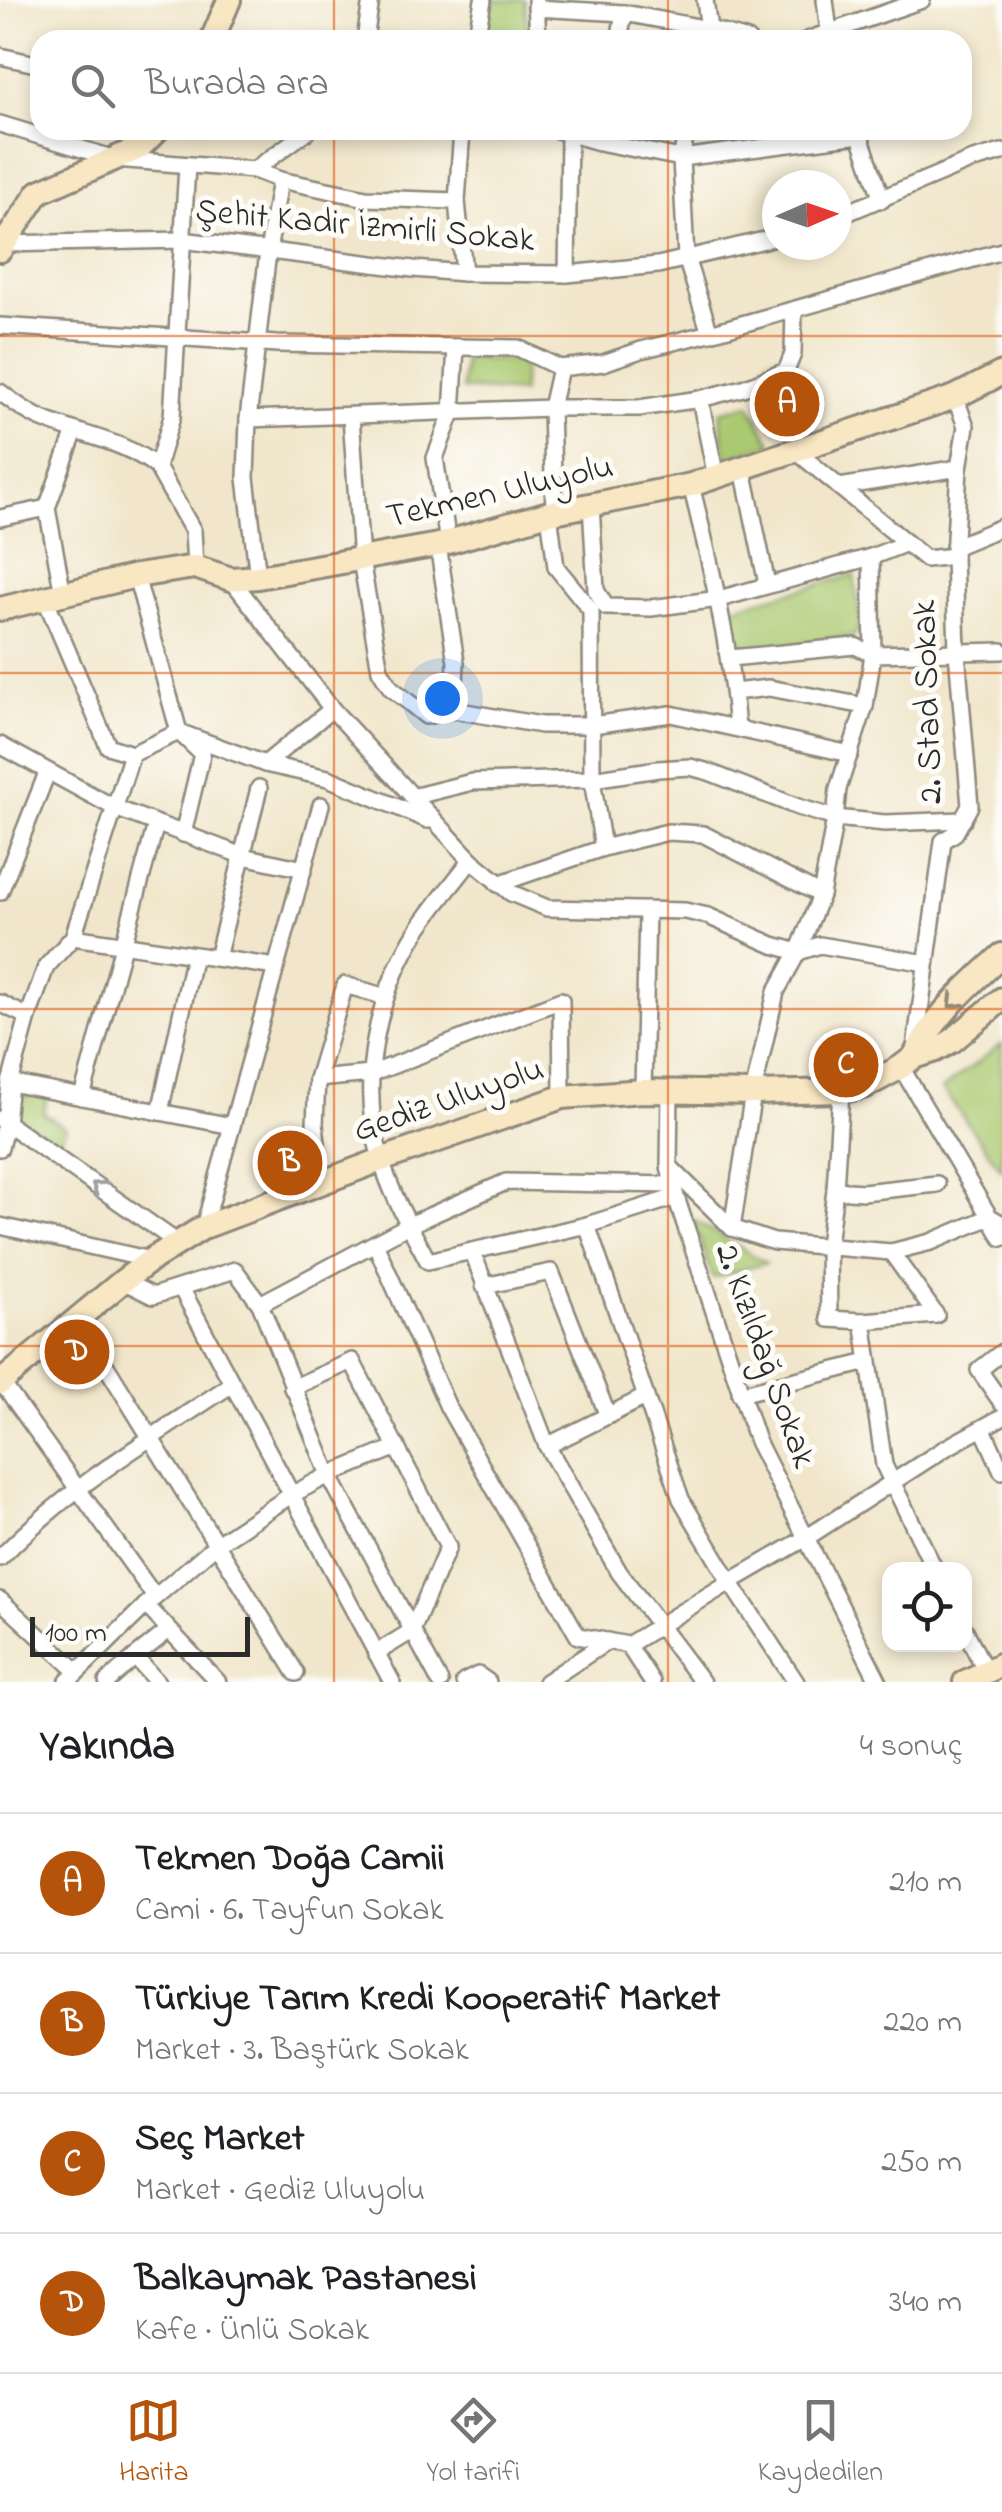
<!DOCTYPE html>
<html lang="tr">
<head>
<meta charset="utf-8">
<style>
	body { margin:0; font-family:"Indie Flower",sans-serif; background:#f6f6f6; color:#202124 }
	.controls { position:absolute; right:30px; bottom:30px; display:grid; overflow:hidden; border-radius:20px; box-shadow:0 5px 15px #0003 }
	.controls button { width:90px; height:90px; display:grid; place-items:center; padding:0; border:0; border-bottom:2px solid #e0e0e0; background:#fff; color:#202124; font:50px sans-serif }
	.compass { position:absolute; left:762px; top:170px; width:90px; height:90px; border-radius:50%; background:#fff; box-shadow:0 5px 15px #0003; rotate:88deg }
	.scale { position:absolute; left:30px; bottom:25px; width:220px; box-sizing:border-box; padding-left:10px; border:5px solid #2b2b2b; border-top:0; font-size:28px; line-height:35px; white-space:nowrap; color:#2b2b2b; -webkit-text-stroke:8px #fdfcf7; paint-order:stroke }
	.you { position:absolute; left:442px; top:698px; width:35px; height:35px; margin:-25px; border:8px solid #fff; border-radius:50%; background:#1a73e8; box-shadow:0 0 0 15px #1a73e833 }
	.badge { display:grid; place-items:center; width:65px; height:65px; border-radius:50%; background:#b45309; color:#fff; font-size:32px; font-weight:700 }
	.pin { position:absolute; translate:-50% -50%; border:5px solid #fff; box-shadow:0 2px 10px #0006 }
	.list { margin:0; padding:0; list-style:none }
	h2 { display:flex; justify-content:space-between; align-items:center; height:130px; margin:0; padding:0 40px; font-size:42px }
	h2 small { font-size:32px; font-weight:400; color:#757577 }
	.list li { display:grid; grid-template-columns:65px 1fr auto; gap:30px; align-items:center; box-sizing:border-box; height:140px; padding:0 40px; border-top:2px solid #e0e0e0 }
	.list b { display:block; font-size:38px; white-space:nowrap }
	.list p { margin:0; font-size:32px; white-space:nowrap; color:#757577 }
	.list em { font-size:32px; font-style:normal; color:#757577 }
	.icon { flex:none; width:55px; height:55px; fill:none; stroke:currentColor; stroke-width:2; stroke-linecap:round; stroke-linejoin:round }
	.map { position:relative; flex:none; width:1002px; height:1682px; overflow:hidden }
	.search { position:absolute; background:#fff; box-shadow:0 5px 15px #0003; left:30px; right:30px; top:30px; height:110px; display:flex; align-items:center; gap:25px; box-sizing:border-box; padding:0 35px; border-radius:30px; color:#757577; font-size:38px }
	.sheet { height:690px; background:#fff }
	nav { display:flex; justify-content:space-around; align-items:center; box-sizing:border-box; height:140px; border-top:2px solid #e0e0e0; background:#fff; font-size:28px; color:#757577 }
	nav a { display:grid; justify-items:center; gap:5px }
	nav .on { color:#b45309 }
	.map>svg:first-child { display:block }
	.green { fill:#abc971; stroke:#6b7a4e; stroke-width:2.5 }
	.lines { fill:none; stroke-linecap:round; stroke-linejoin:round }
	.street-casing { stroke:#8e887b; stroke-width:20 }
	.secondary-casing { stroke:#8e887b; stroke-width:28 }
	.street { stroke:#fff; stroke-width:15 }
	.secondary { stroke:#f9e7c3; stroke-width:22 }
	.oneway { stroke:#928977 }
	.oneway2 { stroke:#a0a0a0 }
	.grid { fill:none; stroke:#df570e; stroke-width:2.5; stroke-opacity:0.55 }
	.labels { text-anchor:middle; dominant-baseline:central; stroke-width:10; stroke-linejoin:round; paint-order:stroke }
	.street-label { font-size:35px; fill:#2b2b2b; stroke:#fdfcf7 }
</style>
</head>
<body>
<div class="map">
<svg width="1002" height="1682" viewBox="0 0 1002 1682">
	<rect width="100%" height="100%" fill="#fdfcf7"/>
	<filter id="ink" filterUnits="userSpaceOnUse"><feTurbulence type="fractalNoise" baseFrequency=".01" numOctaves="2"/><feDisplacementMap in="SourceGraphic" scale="20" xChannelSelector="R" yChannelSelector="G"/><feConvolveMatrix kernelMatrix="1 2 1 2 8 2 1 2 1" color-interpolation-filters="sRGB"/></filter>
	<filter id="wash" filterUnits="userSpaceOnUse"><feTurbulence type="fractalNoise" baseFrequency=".0048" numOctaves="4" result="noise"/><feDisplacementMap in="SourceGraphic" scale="40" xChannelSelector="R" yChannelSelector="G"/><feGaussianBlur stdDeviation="2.25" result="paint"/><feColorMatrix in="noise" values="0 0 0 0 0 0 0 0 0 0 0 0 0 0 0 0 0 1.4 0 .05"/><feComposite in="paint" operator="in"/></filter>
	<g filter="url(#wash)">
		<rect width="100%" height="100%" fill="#f1e6cb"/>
		<!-- green -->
		<g class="green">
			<path d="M492,0H525L528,40H485Z"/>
			<path d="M464,358L524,361L522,393L462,389Z"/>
			<path d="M749,404L772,444L726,459L720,412Z"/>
			<path d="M854,575L861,624L854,636L744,652L730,608Z"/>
			<path d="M1002,1044V1170L942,1089Z"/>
			<path d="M33,1093L48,1094L43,1113L66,1128L59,1142L13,1116L16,1096Z"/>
			<path d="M692,1219L766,1263L713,1278Z"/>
		</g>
	</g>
	<g filter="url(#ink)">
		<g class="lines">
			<!-- street casing -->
			<g class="street-casing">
				<g id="street">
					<path d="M536,0L538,40"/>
					<path d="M705,0L709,29L706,40"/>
					<path d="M825,0L830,40"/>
					<path d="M536,8L624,13L709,29L748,40"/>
					<path d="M365,40L371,0"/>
					<path d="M476,40L483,0"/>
					<path d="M619,40L624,13"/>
					<path d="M807,40L922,0"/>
					<path d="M0,56L40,65"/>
					<path d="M0,124L115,159L254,170L280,180L366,198L457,201"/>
					<path d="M462,130L457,201L464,273"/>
					<path d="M557,130L599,142L681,158L860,135"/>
					<path d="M687,130L681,158L686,258L710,333"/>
					<path d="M858,130L882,200"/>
					<path d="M187,166L172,417L157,467L193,531L195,567"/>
					<path d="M254,170L309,130"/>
					<path d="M837,217L970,161L1002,152"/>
					<path d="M4,244L182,240L413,269L464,273L567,274L658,265L777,237"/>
					<path d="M567,274L569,133"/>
					<path d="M0,326L277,344L518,348L560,368"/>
					<path d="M560,368L603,363L641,350L710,333L1002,251"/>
					<path d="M0,392C12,401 26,412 40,418C78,435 124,440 157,467"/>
					<path d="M700,399L716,477"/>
					<path d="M351,416L361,560L380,670L391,688L426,716L454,710L541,725H592L671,714L850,754"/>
					<path d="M248,419L551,408H639L700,399L743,388L786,371L793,354L794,310"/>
					<path d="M796,451L926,559L954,556"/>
					<path d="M743,469L767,584"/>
					<path d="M691,485C711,566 730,645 737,728"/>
					<path d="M839,487L959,468"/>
					<path d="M591,505L596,590L606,607L651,608L719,599L871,557L907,543"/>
					<path d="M554,512L551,408L560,368"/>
					<path d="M549,513L556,567L591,610L592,779L603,848"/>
					<path d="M0,518L47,508"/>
					<path d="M448,543L435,458L452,413L456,347"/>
					<path d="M438,545L456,662L454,710"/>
					<path d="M954,547L1002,527"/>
					<path d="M136,576L179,732L202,754L183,834"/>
					<path d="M258,577L246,478L248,419L268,252L280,180"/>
					<path d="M231,579L332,709L471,860L511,893L547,908L685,911L708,916L773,945L798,952L820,945L926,963"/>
					<path d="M63,594L47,508L75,431"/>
					<path d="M45,598L108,746L132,754"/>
					<path d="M730,658L855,646L873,654L1002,651"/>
					<path d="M734,692L769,688L865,706"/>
					<path d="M0,745L115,808L243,856L304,869"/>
					<path d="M265,764L332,709"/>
					<path d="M412,797L472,782L592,779L658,769L690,767L709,772L798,807L835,818L885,823L963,820"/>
					<path d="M471,860C454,883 435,904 419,928C377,993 358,1080 380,1156C390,1192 410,1227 428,1261L587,1225L676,1197"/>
					<path d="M498,884L603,848L668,832L703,834L821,895"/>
					<path d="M0,892L47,773"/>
					<path d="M73,937L276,967"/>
					<path d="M217,958L259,788"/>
					<path d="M0,1003L28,1017"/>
					<path d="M915,1048L943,841L955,833L970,806L957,652L954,556L959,468L966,426L955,397"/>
					<path d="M901,1067L1002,1238"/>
					<path d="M317,1079L371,1074L561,1000L562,1097"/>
					<path d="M10,1083L232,1126"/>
					<path d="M670,1090L669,1166L676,1197L757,1441L879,1682"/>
					<path d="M643,1091L647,910"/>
					<path d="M841,1091L835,1190L828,1245L829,1319L863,1321L936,1315"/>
					<path d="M82,1097L156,824"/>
					<path d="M160,1112L194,955"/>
					<path d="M1,1119L178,1243"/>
					<path d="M0,1148L6,1123L10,1083L28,1017L46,967L73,937L132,754L179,732L265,764L328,778L428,820"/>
					<path d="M671,1168L732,1228L774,1242L891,1252L931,1242L990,1217L1002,1224"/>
					<path d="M321,1184L315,1124L317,1079L345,985L386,997"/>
					<path d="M835,1190L863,1192L937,1184"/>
					<path d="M587,1225L681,1499L730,1582L796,1682"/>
					<path d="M0,1226L151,1260"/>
					<path d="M204,1227L321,805"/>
					<path d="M732,1228L753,1093L776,992L798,952L821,895L835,818L838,789L865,706L873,654L871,557"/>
					<path d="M375,1243L448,1407L578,1636L628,1645L652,1682"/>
					<path d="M472,1251L547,1446L619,1572L702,1682"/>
					<path d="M891,1252L936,1315"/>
					<path d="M123,1281L153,1296L235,1270L260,1304L329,1475L440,1682"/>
					<path d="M484,1286L551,1272L608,1416"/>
					<path d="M181,1288L392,1682"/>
					<path d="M260,1304L409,1225L506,1182L673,1185"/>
					<path d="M77,1319L296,1673"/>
					<path d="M863,1321L884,1465L935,1570"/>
					<path d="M1002,1352L979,1370L1002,1403"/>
					<path d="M0,1380L155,1597"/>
					<path d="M292,1388L352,1361L448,1547L412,1631L376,1653"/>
					<path d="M740,1394L868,1362"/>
					<path d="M983,1429L1002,1471"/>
					<path d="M547,1446L645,1397"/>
					<path d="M0,1558C68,1487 152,1438 232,1384"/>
					<path d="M0,1600L77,1671"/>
					<path d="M146,1605L218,1682"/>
					<path d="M964,1628L986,1672"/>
					<path d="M628,1645L730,1582L806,1538L944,1449L1002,1417"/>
					<path d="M67,1682L146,1605L217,1544L291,1495L329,1475L397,1447"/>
					<path d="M107,1682L135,1657"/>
					<path d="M157,1682L135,1657L169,1630"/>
					<path d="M464,1682L478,1675L488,1682"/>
					<path d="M546,1682L608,1641"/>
				</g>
			</g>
			<!-- secondary casing -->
			<g class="secondary-casing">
				<g id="secondary">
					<path d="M212,40L229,0"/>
					<path d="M0,250L39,192L139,148L157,130"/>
					<path d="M0,609L136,576L195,567L231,579L258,577L438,545L549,513L691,485L955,397L1002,373"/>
					<path d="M914,1057C934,1016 969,985 1002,955"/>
					<path d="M0,1383L123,1281L151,1260L204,1227L381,1160L562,1097L643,1091L753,1093L841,1091L866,1086L901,1067L914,1057L936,1050L952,1041L1002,999"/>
					<path d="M965,1682L1002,1664"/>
				</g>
			</g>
			<!-- street -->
			<use href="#street" class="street"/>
			<!-- secondary -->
			<use href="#secondary" class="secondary"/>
		</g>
		<!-- one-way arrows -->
		<defs><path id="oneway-chevron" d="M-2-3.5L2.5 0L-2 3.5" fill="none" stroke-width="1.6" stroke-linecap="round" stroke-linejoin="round" transform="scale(2.5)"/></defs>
		<use class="oneway" href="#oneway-chevron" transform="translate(954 1002) rotate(135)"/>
		<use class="oneway2" href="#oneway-chevron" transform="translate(98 1187) rotate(-145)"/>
	</g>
	<!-- grid -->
	<path class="grid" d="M334,0V40M668,0V40M334,130V1682M668,130V1682M0,336H1002M0,673H1002M0,1009H1002M0,1346H1002"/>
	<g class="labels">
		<!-- street labels -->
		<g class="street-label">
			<text transform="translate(365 227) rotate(5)">Şehit Kadir İzmirli Sokak</text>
			<text transform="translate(500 493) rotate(-13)">Tekmen Uluyolu</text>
			<text transform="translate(929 702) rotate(-92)">2. Stad Sokak</text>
			<text transform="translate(449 1101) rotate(-19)">Gediz Uluyolu</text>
			<text transform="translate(764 1356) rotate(70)">2. Kızıldağ Sokak</text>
		</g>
	</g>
</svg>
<div class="controls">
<button><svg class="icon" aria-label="locate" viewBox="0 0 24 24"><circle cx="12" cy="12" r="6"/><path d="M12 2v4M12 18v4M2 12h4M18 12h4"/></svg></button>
</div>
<svg class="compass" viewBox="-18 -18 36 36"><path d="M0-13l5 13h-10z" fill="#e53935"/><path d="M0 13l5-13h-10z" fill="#757577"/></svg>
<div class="scale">100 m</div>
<div class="you"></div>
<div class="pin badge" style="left:787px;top:404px">A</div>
<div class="pin badge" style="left:290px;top:1163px">B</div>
<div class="pin badge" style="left:846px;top:1065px">C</div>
<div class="pin badge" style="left:77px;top:1352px">D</div>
<div class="search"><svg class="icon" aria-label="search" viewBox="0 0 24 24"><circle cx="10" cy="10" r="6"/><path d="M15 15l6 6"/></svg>Burada ara</div>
</div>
<section class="sheet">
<h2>Yakında<small>4 sonuç</small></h2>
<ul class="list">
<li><span class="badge">A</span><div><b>Tekmen Doğa Camii</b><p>Cami · 6. Tayfun Sokak</p></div><em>210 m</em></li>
<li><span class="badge">B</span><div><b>Türkiye Tarım Kredi Kooperatif Market</b><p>Market · 3. Baştürk Sokak</p></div><em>220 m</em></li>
<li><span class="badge">C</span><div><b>Seç Market</b><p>Market · Gediz Uluyolu</p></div><em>250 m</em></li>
<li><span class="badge">D</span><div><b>Balkaymak Pastanesi</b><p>Kafe · Ünlü Sokak</p></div><em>340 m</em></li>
</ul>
</section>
<nav>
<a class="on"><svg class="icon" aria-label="map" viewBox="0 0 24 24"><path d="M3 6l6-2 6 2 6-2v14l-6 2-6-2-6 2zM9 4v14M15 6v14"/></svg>Harita</a>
<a><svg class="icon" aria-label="directions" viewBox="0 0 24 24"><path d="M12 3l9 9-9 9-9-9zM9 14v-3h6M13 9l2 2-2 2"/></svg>Yol tarifi</a>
<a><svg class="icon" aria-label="saved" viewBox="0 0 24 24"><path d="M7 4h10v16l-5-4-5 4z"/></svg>Kaydedilen</a>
</nav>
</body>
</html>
